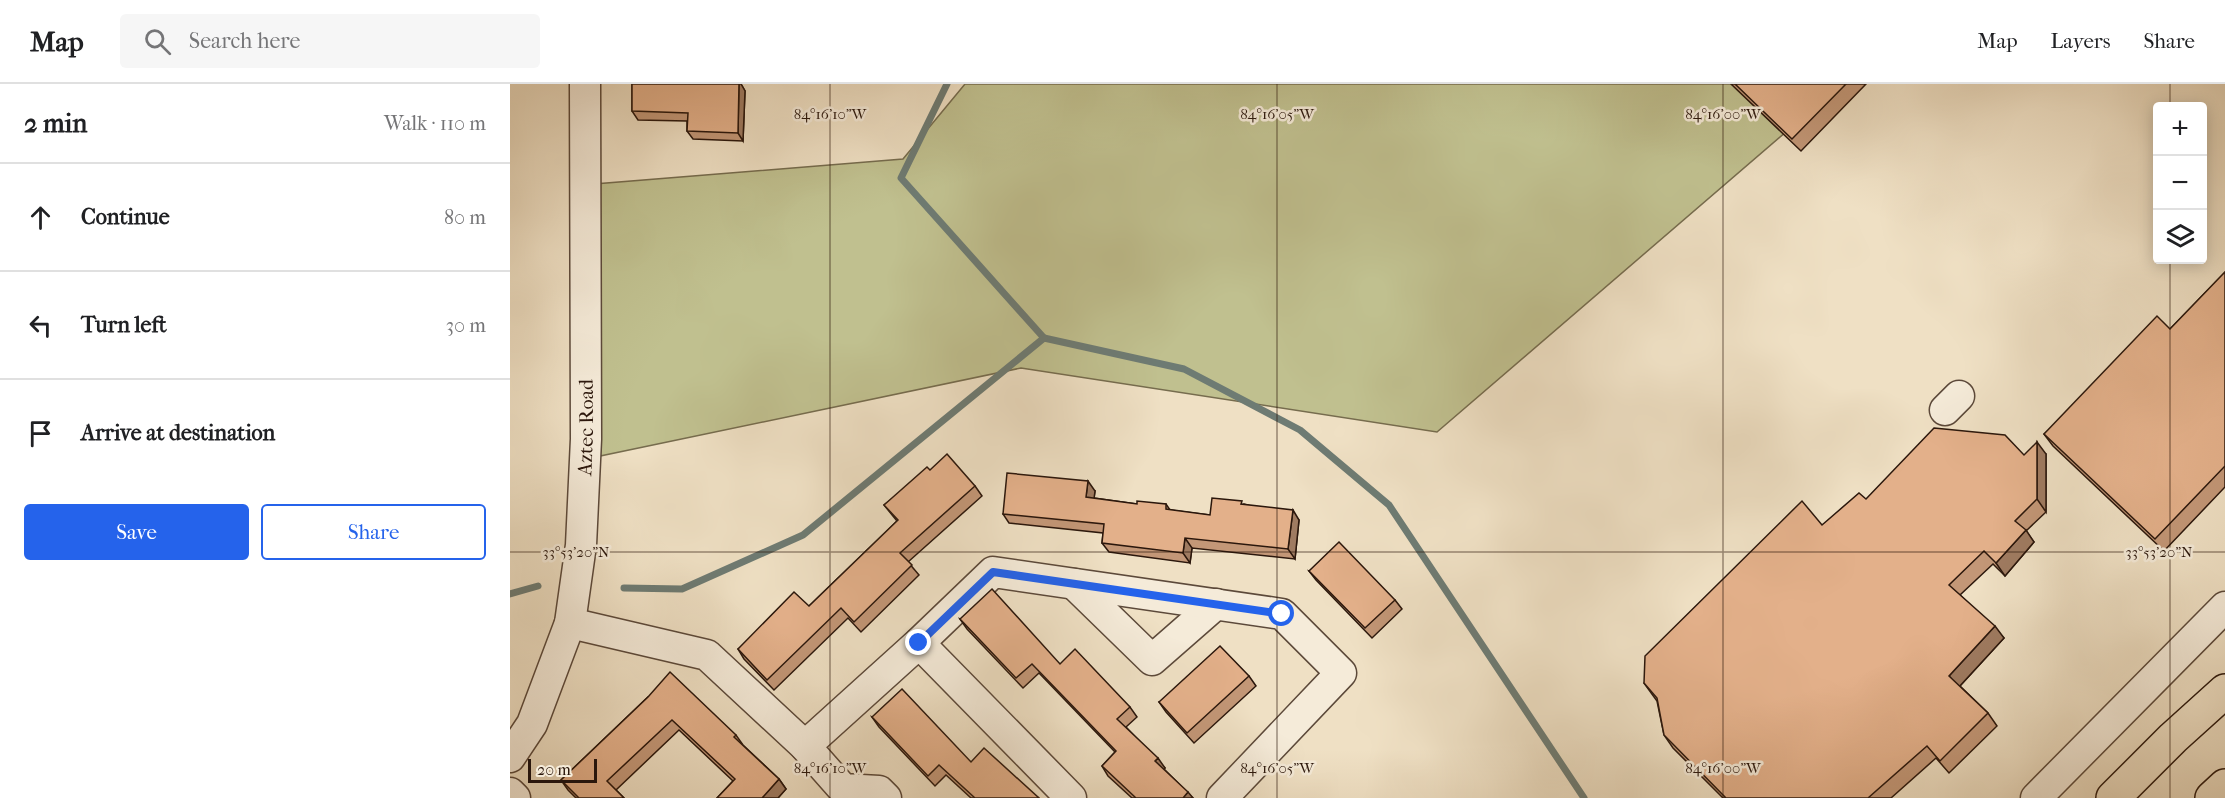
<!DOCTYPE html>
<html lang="en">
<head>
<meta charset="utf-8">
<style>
	body { margin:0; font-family:"IM FELL French Canon",serif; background:#f6f6f6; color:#202124 }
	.controls { position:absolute; right:18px; top:18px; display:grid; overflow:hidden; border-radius:6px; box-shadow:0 3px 15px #0003 }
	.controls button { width:54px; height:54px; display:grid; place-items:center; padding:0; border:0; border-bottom:2px solid #e0e0e0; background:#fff; color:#202124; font:30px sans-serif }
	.scale { position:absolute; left:18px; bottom:15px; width:69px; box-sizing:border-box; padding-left:6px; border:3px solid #2b170c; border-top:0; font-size:16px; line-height:21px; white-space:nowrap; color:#2b170c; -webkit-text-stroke:4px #f5ebd9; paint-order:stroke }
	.stop { position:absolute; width:18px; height:18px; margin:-14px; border:4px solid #2563eb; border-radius:50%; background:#fff }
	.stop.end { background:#2563eb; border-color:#fff; box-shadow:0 2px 6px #0008 }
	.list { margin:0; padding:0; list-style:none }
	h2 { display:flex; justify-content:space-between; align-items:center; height:78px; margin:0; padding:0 24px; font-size:26px }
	h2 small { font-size:20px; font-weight:400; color:#757577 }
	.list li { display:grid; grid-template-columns:39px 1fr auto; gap:18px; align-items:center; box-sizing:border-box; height:108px; padding:0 24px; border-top:2px solid #e0e0e0 }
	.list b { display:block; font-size:22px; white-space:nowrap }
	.list em { font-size:20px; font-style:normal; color:#757577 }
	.actions { display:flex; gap:12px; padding:18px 24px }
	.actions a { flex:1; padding:14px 0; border:2px solid #2563eb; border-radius:6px; text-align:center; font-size:21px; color:#2563eb }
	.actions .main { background:#2563eb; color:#fff }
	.icon { flex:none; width:33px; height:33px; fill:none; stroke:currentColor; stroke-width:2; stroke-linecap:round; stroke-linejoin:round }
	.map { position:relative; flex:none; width:1715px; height:714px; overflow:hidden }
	header { display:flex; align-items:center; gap:36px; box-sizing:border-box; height:84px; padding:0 30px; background:#fff; border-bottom:2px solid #e0e0e0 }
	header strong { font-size:28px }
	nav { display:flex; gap:33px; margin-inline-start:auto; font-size:21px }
	.search { width:420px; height:54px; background:#f6f6f6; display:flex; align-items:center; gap:15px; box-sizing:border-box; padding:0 21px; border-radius:6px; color:#757577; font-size:22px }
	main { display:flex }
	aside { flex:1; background:#fff }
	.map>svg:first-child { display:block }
	.green { fill:#c0c08f; stroke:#766c4e; stroke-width:1.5 }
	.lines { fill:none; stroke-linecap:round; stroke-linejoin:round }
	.stream { stroke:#6e7b73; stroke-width:7 }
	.minor-casing { stroke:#5c493a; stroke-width:33 }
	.highway-casing { stroke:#2b170c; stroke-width:36 }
	.minor { stroke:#f5ebd9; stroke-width:30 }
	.highway { stroke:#efe0c4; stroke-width:33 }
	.wall { fill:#c39777; stroke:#2b170c; stroke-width:1.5 }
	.shaded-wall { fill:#9f7b61; stroke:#2b170c; stroke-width:1.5 }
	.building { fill:#e3b08a; stroke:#2b170c; stroke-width:1.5 }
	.route { stroke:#2563eb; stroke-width:8 }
	.ticks { fill:none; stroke:#2b170c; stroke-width:1.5; stroke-opacity:0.45 }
	.labels { text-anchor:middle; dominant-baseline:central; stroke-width:5; stroke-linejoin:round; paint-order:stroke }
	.street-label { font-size:20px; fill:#2b170c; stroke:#f5ebd9 }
	.ticks-label { font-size:15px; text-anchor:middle; fill:#2b170c; stroke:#f5ebd9; stroke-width:5; stroke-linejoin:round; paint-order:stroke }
</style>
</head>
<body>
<header>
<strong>Map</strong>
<div class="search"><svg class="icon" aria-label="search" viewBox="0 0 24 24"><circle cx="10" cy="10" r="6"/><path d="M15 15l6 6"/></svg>Search here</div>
<nav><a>Map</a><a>Layers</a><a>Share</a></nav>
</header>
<main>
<aside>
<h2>2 min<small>Walk · 110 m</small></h2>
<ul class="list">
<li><svg class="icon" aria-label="ahead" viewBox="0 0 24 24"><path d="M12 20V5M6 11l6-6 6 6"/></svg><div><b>Continue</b></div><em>80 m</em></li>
<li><svg class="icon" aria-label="left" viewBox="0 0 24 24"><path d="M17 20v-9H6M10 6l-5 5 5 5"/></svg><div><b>Turn left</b></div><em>30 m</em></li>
<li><svg class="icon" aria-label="arrive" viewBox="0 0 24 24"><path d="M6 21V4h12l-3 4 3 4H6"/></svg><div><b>Arrive at destination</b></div></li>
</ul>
<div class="actions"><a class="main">Save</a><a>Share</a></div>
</aside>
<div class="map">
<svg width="1715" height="714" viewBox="0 0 1715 714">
	<rect width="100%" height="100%" fill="#efe0c4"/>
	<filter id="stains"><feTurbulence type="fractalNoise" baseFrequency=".00333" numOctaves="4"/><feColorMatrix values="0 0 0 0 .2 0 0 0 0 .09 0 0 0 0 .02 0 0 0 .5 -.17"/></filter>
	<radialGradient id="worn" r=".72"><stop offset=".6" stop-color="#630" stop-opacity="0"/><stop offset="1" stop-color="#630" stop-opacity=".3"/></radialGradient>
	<!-- green -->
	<path class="green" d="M455,0H1249L1291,35L927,348L511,284L71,376L72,101L393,75Z"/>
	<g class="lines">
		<!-- stream -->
		<g class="stream">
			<path d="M437,0L391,94L534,254L674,285L790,346L879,421L1074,714"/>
			<path d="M114,504L172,505L293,451L534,254"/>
			<path d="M0,510L28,502"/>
		</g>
		<!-- minor casing -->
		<g class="minor-casing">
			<g id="minor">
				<path d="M1435,326L1449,312"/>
				<path d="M564,500L642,576L706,520"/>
				<path d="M60,539L197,571L295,662L333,705L369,707L376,714"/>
				<path d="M409,559L561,714"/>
				<path d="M295,662L409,559L483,488L772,530L831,589L712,714"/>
				<path id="s1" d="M0,673L22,640L60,539L71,461L76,355L75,0"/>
				<path d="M0,709L5,714"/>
				<path d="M1526,714L1715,523"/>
			</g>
		</g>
		<!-- highway casing -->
		<g class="highway-casing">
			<g id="highway">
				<path d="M1603,714L1663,654L1715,607"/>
				<path d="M1702,714L1715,702"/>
			</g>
		</g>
		<!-- minor -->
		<use href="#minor" class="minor"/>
		<!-- highway -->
		<use href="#highway" class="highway"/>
	</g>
	<!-- wall -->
	<g class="wall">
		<path d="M122,0H231L235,7L233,57L183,55L177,47V37L128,36L122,27Z"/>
		<path d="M1221,0H1356L1291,67Z"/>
		<path d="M1715,188V403L1654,467L1543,362L1534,350L1660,245Z"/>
		<path d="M1536,370V428L1516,447L1524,458L1495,492L1483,480L1450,511L1494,554L1450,602L1478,629L1487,642L1439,689L1426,674L1381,714H1213L1163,664L1154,651L1147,617L1134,599L1312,441L1356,415L1514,371Z"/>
		<path d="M420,386L465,402L472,412L398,478L409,491L351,548L338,534L264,606L234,575L228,565L299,522L387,437L374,421Z"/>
		<path d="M585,407L584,414L627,420H656L660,426L700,431L734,420L789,436L785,475L682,464L680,479L599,468L592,459L593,449L499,439L493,430Z"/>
		<path d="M799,487L885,516L892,525L862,554L806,496Z"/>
		<path d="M450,535L550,580L620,623L627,633L616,643L655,684L654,685L683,714H622L598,692L592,682L605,668L529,589L513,604L457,545Z"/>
		<path d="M739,592L746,602L684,659L656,628L649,618Z"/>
		<path d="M138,613L226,651L233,661L269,695L276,705L268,714H207L223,697L169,646L106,706L114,714H66L58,706L51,696Z"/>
		<path d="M362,633L461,678L529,714H461L436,691L425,702L369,643Z"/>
	</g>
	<!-- shaded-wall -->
	<g class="shaded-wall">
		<path d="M229,0H231L235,7L233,57L228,49Z"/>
		<path d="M1527,358L1536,370V428L1527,415Z"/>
		<path d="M578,397L585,407L583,423L576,413Z"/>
		<path d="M783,426L789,436L785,475L778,465Z"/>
		<path d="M1516,446L1524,458L1495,492L1486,479Z"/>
		<path d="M675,454L682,464L680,479L673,469Z"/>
		<path d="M1485,542L1494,554L1448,604L1439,592Z"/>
		<path d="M648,674L655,684L652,687L645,677Z"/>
		<path d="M269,695L276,705L268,714H252Z"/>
		<path d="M678,708L683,714H673Z"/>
	</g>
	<!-- building -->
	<g class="building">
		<path d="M122,0H229L228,49L177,47L178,29L122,27Z"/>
		<path d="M1225,0H1336L1282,55Z"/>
		<path d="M1715,188V382L1645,455L1534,350L1647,232L1660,245Z"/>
		<path d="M1424,344L1495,351L1514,371L1527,358V415L1505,437L1516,446L1486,479L1474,467L1439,501L1485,542L1439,592L1478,629L1430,677L1417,662L1358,714H1216L1154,651L1147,614L1134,599L1135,572L1292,417L1312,441L1349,409L1356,415Z"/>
		<path d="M437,370L465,402L390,469L402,481L344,538L331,524L257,596L228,565L284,508L299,522L388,436L374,421L417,383L420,386Z"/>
		<path d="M497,389L578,397L576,413L627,420V417L656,420V425L700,431L702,414L732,417L731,420L783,426L778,465L675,454L673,469L592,459L594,440L493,430Z"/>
		<path d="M829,458L885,516L855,544L799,487Z"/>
		<path d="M482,505L550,580L565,565L620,623L607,635L648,674L645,677L678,708L673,714H626L592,682L606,667L522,580L506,594L450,535Z"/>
		<path d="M710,562L739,592L677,649L649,618Z"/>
		<path d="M160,588L226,651L224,653L269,695L252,714H207L225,695L162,636L97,697L114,714H69L51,696L138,613Z"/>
		<path d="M392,605L461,678L474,664L529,714H465L429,681L418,692L362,633Z"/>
	</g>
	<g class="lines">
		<!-- route -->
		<path class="route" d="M409,559L483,488L772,530"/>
	</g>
	<!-- ticks -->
	<path class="ticks" d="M320,0V714M767,0V714M1213,0V714M1660,0V22M1660,176V714M0,468H1715"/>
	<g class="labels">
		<!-- street labels -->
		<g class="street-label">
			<text stroke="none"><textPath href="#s1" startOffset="344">Aztec Road</textPath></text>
		</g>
	</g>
	<g class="ticks-label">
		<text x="320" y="35">84°16'10"W</text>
		<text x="767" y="35">84°16'05"W</text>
		<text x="1213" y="35">84°16'00"W</text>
		<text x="66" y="473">33°53'20"N</text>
		<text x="1649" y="473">33°53'20"N</text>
		<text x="320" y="689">84°16'10"W</text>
		<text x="767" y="689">84°16'05"W</text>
		<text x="1213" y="689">84°16'00"W</text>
	</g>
	<rect width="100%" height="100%" filter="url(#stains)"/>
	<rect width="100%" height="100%" fill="url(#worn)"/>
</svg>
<div class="controls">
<button>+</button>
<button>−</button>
<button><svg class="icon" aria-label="layers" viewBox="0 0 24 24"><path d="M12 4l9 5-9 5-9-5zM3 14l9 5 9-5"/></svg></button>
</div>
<div class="scale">20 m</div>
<div class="stop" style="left:772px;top:530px"></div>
<div class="stop end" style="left:409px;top:559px"></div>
</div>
</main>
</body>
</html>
